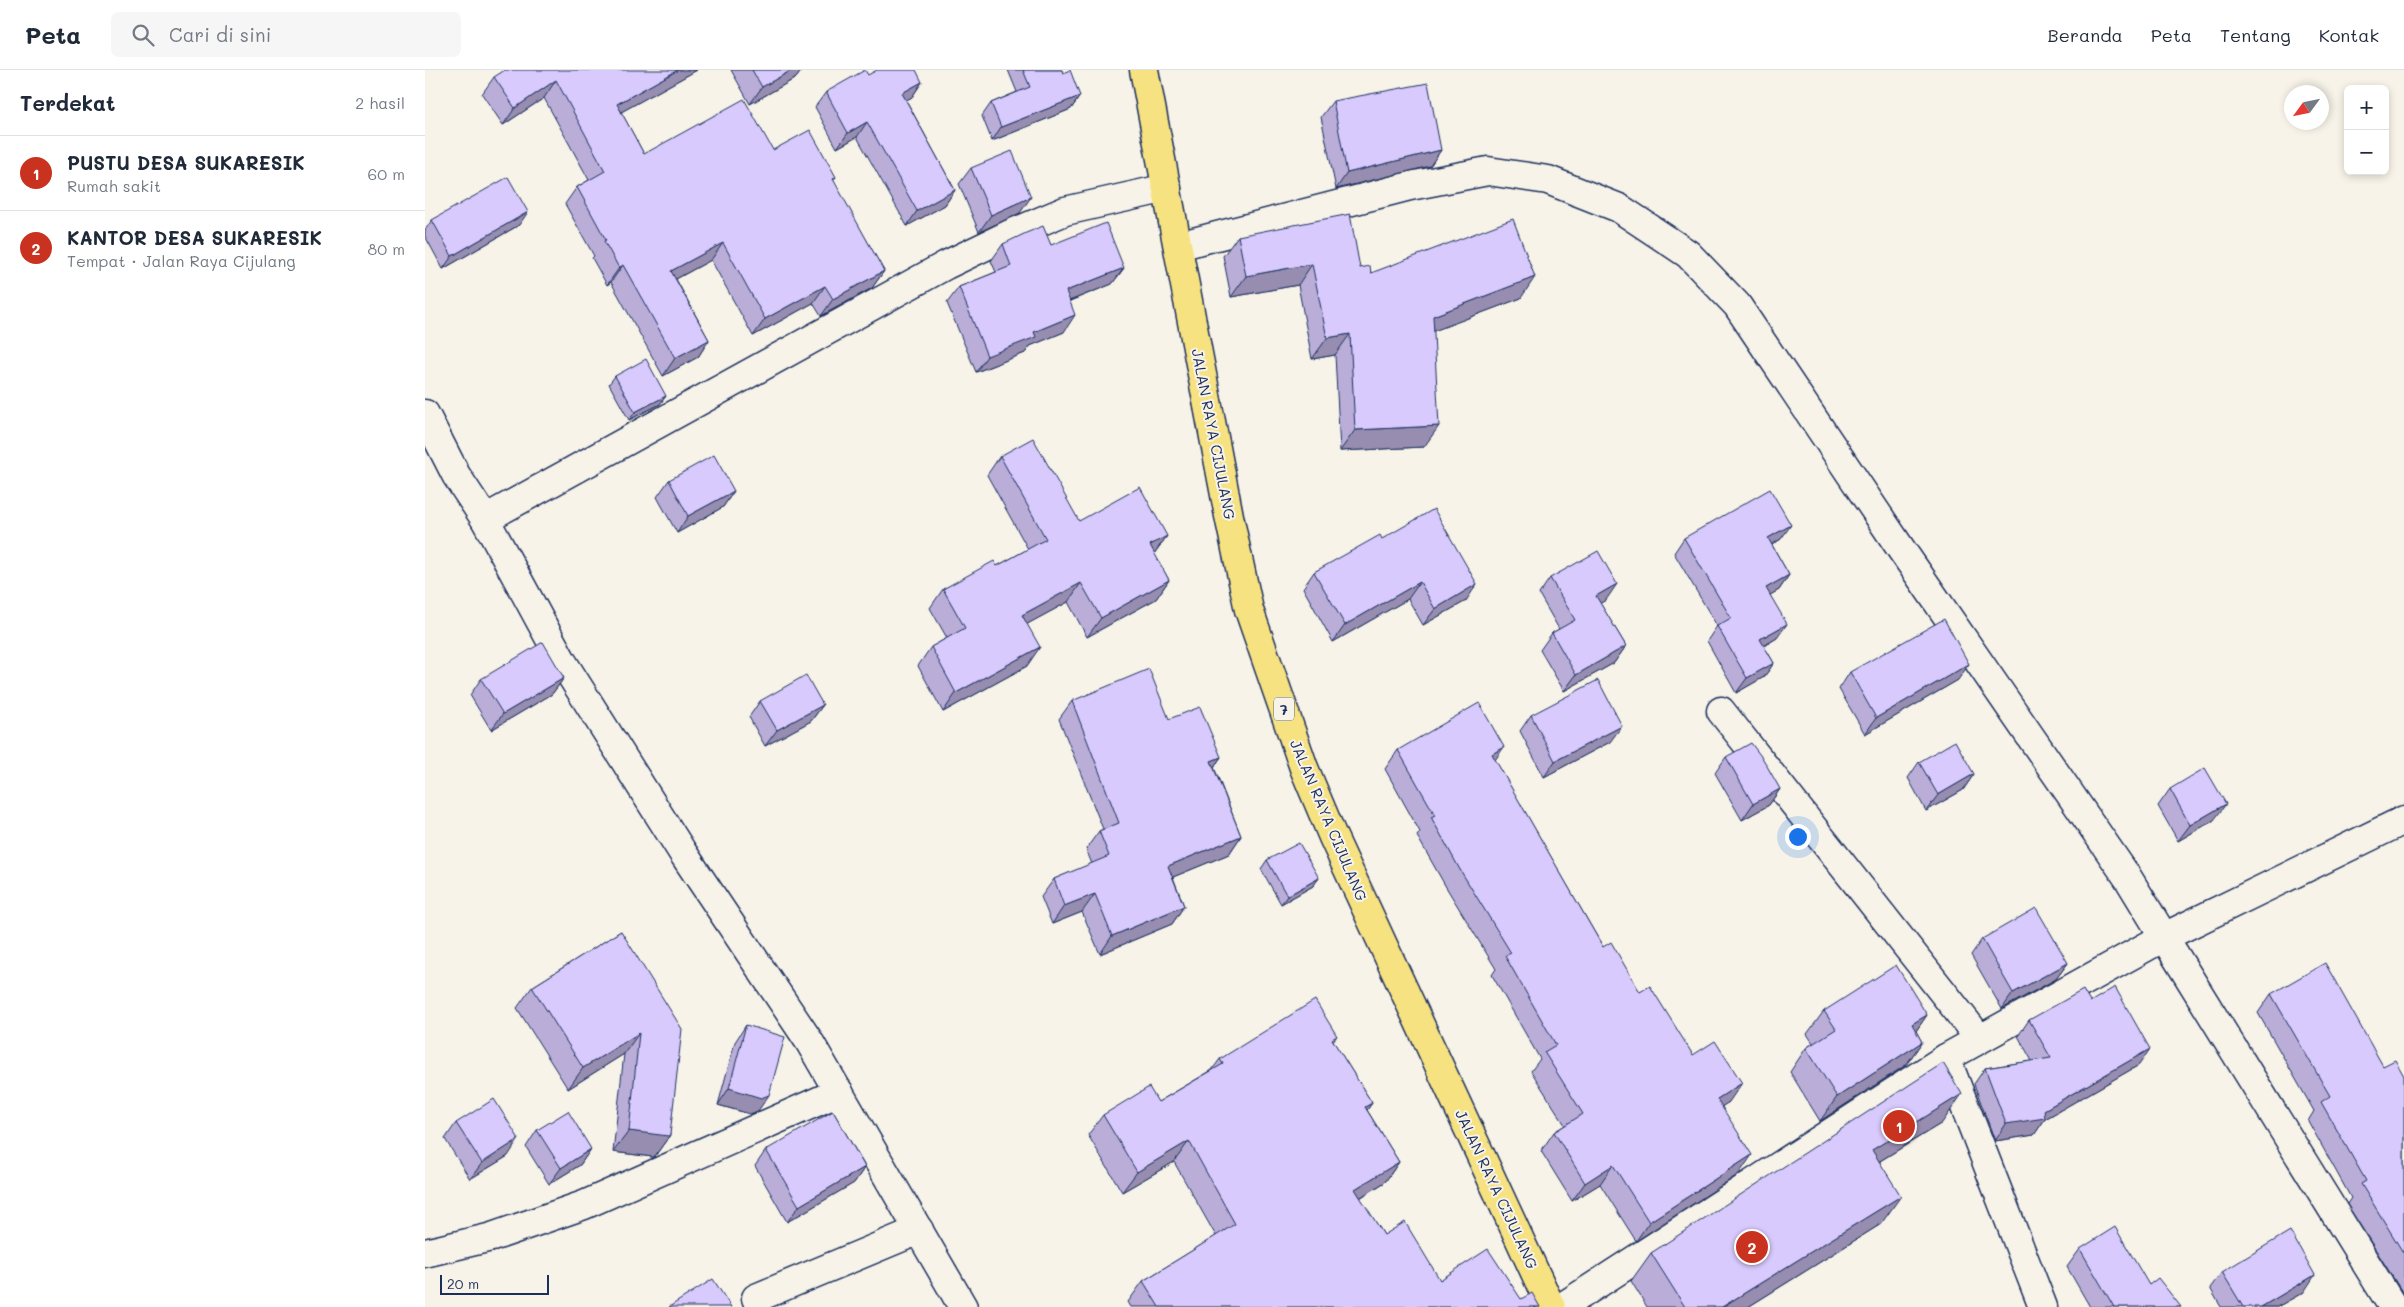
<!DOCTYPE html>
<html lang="id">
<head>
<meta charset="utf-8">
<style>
	body { margin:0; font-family:Mali,sans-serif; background:#f6f6f7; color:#1f2937 }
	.controls { position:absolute; right:15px; top:15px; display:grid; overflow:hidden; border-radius:8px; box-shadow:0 2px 8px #0003 }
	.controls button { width:45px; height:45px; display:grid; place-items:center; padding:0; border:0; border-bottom:1px solid #e0e1e3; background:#fff; color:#1f2937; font:25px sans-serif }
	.compass { position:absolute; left:1859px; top:15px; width:45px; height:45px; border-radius:50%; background:#fff; box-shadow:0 2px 8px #0003; rotate:237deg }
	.scale { position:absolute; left:15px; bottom:12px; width:109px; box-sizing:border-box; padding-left:5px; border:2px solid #1b2f5e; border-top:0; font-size:14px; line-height:18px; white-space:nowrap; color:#1b2f5e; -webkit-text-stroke:4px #f7f3e8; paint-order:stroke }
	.you { position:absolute; left:1372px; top:766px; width:18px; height:18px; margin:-12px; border:4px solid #fff; border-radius:50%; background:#1a73e8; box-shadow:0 0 0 8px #1a73e833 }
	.badge { display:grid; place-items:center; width:32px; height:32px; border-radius:50%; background:#c8321e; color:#fff; font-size:16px; font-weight:700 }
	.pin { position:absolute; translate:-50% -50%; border:2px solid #fff; box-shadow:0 1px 5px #0006 }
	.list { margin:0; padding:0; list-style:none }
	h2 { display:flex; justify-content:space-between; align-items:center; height:65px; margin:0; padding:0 20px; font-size:21px }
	h2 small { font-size:16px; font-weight:400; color:#747a83 }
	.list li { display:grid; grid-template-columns:32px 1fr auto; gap:15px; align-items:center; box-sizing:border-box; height:75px; padding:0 20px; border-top:1px solid #e0e1e3 }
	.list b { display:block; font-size:19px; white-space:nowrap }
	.list p { margin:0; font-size:16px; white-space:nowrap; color:#747a83 }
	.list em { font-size:16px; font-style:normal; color:#747a83 }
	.icon { flex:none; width:28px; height:28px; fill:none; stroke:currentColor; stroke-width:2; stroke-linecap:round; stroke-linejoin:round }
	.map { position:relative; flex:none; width:1979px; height:1237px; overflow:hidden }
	header { display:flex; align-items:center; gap:30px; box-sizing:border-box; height:70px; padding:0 25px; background:#fff; border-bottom:1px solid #e0e1e3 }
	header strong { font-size:24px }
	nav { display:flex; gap:28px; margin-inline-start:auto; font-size:18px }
	.search { width:350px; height:45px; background:#f6f6f7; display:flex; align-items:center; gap:12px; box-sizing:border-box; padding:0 18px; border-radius:8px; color:#747a83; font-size:19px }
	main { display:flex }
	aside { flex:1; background:#fff }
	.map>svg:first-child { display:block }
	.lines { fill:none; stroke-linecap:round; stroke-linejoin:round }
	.minor-casing { stroke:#1b2f5e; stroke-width:31 }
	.trunk-casing { stroke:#1b2f5e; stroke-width:31 }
	.minor { stroke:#f7f3e8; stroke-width:28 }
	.trunk { stroke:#f7e281; stroke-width:28 }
	.wall { fill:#baaed9; stroke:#1b2f5e }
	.shaded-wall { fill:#978db0; stroke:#1b2f5e }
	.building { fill:#d8cafc; stroke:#1b2f5e }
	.labels { text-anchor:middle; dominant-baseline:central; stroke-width:4; stroke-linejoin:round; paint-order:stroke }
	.shield { fill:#f7f3e8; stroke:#5d6a87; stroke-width:1 }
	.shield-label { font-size:14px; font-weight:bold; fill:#1b2f5e }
	.street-label { font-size:15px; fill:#1b2f5e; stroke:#f7f3e8 }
</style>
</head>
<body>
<header>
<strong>Peta</strong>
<div class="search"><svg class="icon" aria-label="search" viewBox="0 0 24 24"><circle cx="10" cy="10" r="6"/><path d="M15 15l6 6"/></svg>Cari di sini</div>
<nav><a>Beranda</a><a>Peta</a><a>Tentang</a><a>Kontak</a></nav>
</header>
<main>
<aside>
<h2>Terdekat<small>2 hasil</small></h2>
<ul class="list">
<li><span class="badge">1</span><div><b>PUSTU DESA SUKARESIK</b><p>Rumah sakit</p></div><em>60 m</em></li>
<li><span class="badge">2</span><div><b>KANTOR DESA SUKARESIK</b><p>Tempat · Jalan Raya Cijulang</p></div><em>80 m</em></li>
</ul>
</aside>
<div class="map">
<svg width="1979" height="1237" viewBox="0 0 1979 1237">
	<rect width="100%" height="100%" fill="#f7f3e8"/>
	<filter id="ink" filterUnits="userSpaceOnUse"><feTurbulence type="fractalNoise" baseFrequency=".02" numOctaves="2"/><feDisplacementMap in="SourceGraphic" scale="10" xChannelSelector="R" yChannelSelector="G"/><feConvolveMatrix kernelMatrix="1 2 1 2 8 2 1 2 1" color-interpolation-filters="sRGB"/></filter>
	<g filter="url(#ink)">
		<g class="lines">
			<!-- minor casing -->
			<g class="minor-casing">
				<g id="minor">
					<path d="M753,176L985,116L1063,101L1123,110L1194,138L1263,184L1312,235L1476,479L1703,808L1739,867L1979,750"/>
					<path d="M0,344L31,405L60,449L137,591L258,783L384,971L538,1237"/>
					<path d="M60,449L521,195L583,165L640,141L742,118"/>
					<path d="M1296,641L1554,968"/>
					<path d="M1521,988L1618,1237"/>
					<path d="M0,1183L67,1167L159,1135L414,1022"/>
					<path d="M331,1228L494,1160"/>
					<path d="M1137,1237L1521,988L1739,867L1968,1237"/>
				</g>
			</g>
			<!-- trunk casing -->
			<g class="trunk-casing">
				<path id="trunk" d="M719,0L804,446L824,540L879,698L908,767L1126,1237"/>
			</g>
			<!-- minor -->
			<use href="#minor" class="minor"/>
			<!-- trunk -->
			<use href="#trunk" class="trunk"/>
		</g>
		<!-- wall -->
		<g class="wall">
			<path d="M272,0L196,42L219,84L348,80L411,107L408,111L459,201L447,218L396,246L388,233L328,266L286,190L251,209L284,270L273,287L238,306L186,212L182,215L167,188L169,186L140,134L152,117L164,110L119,28L78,55L57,24L69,7Z"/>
			<path d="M306,0H377L371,8L325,34Z"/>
			<path d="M583,0H637L638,3L655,26L646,39L567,71L557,46L566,33L592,22Z"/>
			<path d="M497,12L487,27L481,30L530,120L520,135L482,156L432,67L412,78L390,37L401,22Z"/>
			<path d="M908,31L1016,80L1005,96L911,119L896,47Z"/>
			<path d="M546,98L595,143L554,162L534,114Z"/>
			<path d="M7,150L94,155L18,199L0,166V160Z"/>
			<path d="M813,166L935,198L946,203L1096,228L1008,261L999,377L915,381L910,285L887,289L873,215L806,227L798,186Z"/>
			<path d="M578,174L626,175L699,198L687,214L645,231L639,262L605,276L600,283L551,302L522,233L534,217L571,202L566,191Z"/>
			<path d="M190,306L241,326L235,334L204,350L184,314Z"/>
			<path d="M575,386L654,451L742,466L729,484L744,510L731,529L662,567L643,532L602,554V596L518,642L493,596L506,577L522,568L505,538L518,519L572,496L603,479L562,405Z"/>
			<path d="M244,410L309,421L298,437L252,463L232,427Z"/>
			<path d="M1259,468L1356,469L1347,475L1364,505L1354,520L1345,525L1352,568L1339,576L1349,593L1339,607L1311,623L1282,571L1292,556L1249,483Z"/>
			<path d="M957,469L1041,531L998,555L983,529L908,572L878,518L889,502Z"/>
			<path d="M1125,508L1181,530L1175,533L1201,576L1189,593L1139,621L1115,580L1127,563L1134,559L1114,524Z"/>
			<path d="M1425,602L1533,610L1440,664L1414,619Z"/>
			<path d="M139,608L127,624L66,660L45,625L56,609Z"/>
			<path d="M335,631L398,635L386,651L340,676L324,647Z"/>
			<path d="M647,631L744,649L796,687L789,697L816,766L804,784L748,807L759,836L747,854L675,884L657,842L627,854L616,827L629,809L667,794L661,779L674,761L678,759L634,649Z"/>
			<path d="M1106,645L1185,672L1119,707L1095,661Z"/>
			<path d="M973,680L1070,690L1178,877L1268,985L1304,1032L1297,1036L1314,1104L1211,1171L1175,1114L1147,1131L1116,1081L1129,1062L1140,1055L1106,1001L1115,989L1067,905L1071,899L1021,817L992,766L995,762L960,699Z"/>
			<path d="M1301,687L1355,719L1344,735L1317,750L1290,703Z"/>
			<path d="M1494,692L1549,704L1538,720L1501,741L1483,708Z"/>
			<path d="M1745,719L1789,750L1753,771L1733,736Z"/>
			<path d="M842,790L894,808L888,816L856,834L836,799Z"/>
			<path d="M196,861L245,1065L230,1086L228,1087L188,1082L199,984L143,1019L92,938L107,917Z"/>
			<path d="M1557,869L1643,893L1631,909L1577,939L1546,885Z"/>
			<path d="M1846,924L1958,996L1979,1006V1225L1922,1134L1926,1128L1883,1051L1889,1041L1833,943Z"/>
			<path d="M1665,932L1714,995L1620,1049L1609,1065L1570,1071L1549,1014L1560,998L1607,991L1593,966L1604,950Z"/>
			<path d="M1399,941L1502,945L1491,961L1497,972L1481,995L1395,1051L1365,1002L1381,978L1388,973L1382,964Z"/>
			<path d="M321,955L333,1041L325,1044L293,1035L310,972Z"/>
			<path d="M912,966L908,971L947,1033L942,1040L974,1092L960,1112L935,1128L959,1165L1015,1210L1096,1229L1115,1237H706L703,1232L718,1211L791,1166L749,1092L697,1122L663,1065L678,1045L733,1032L787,1000L795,989Z"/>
			<path d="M31,1053L83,1086L45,1109L20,1069Z"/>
			<path d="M1517,1053L1455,1091L1456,1154L1323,1237H1222L1206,1211L1226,1183Z"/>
			<path d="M112,1060L166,1079L155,1095L124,1114L101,1077Z"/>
			<path d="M341,1080L440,1097L429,1113L362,1152L330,1096Z"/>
			<path d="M1655,1179L1724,1215L1756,1237H1665L1642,1197Z"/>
			<path d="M1797,1202L1879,1222L1852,1237H1796L1785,1218Z"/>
		</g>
		<!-- shaded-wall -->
		<g class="shaded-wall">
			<path d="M253,0H272L180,51L192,34Z"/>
			<path d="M367,0H377L371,8L325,34L337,17Z"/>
			<path d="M131,10L119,28L78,55L90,38Z"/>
			<path d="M497,12L487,27L467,38L477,23Z"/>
			<path d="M655,26L646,39L567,71L576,57Z"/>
			<path d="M442,52L432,67L412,78L423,63Z"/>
			<path d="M1016,80L1005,96L911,119L922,103Z"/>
			<path d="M530,120L520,135L482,156L492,141Z"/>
			<path d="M606,127L595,143L554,162L566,145Z"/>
			<path d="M103,142L94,155L18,199L27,186Z"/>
			<path d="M298,173L286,190L234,218L246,201Z"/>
			<path d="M887,194L873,215L806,227L821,206Z"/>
			<path d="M198,195L186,212L182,215L194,198Z"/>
			<path d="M699,198L687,214L629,237L641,221Z"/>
			<path d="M459,201L447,218L396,246L408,229Z"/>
			<path d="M1110,207L1096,228L993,267L1008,246Z"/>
			<path d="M400,216L388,233L328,266L340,249Z"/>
			<path d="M650,245L639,262L605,276L600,283L551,302L562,286L609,262Z"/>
			<path d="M925,264L910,285L887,289L902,268Z"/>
			<path d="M284,270L273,287L238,306L250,288Z"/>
			<path d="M241,326L235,334L204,350L210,342Z"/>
			<path d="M1014,356L999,377L915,381L930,360Z"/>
			<path d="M309,421L298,437L252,463L263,446Z"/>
			<path d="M1366,455L1356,469L1333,482L1343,468Z"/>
			<path d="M742,466L728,485L725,475Z"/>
			<path d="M1364,505L1354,520L1331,533L1341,518Z"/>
			<path d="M744,510L731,529L662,567L676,548Z"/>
			<path d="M995,512L983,529L908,572L920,555Z"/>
			<path d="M656,513L643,532L584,564L597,545Z"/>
			<path d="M1052,514L1041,531L998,555L1010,539Z"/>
			<path d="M1192,514L1181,530L1160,542L1171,526Z"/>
			<path d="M1362,554L1352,568L1325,584L1335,569Z"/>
			<path d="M1201,576L1189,593L1139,621L1151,605Z"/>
			<path d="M615,577L602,596L518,642L531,623Z"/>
			<path d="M1349,593L1339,607L1311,623L1322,608Z"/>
			<path d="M1544,594L1533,610L1440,664L1451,648Z"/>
			<path d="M139,608L127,624L66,660L78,644Z"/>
			<path d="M398,635L386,651L340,676L352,660Z"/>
			<path d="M1197,656L1185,672L1119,707L1130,691Z"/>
			<path d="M1079,677L1066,696L1067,684Z"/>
			<path d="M796,687L783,705L786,691Z"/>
			<path d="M1549,704L1538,720L1501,741L1513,725Z"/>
			<path d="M1355,719L1344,735L1317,750L1328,734Z"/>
			<path d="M1801,734L1789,750L1753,771L1765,755Z"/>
			<path d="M816,766L804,784L731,814L743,796Z"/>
			<path d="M894,808L888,816L856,834L862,826Z"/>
			<path d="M670,824L657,842L627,854L639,836Z"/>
			<path d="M759,836L747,854L675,884L687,866Z"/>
			<path d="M1643,893L1631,909L1577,939L1588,923Z"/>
			<path d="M1502,945L1486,968L1487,954Z"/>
			<path d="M214,963L199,984L143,1019L158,998Z"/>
			<path d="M1497,972L1481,995L1395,1051L1412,1027Z"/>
			<path d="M1725,979L1714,995L1620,1049L1609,1065L1570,1071L1581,1054L1619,1040Z"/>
			<path d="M1317,1013L1304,1032L1279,1048L1292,1029Z"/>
			<path d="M304,1018L344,1025L333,1041L325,1044L293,1035Z"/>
			<path d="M1537,1024L1517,1053L1427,1108L1447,1080Z"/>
			<path d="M947,1033L933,1053L940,1037Z"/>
			<path d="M204,1061L245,1065L230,1086L228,1087L188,1082Z"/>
			<path d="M94,1069L83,1086L45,1109L57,1093Z"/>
			<path d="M764,1071L749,1092L697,1122L712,1102Z"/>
			<path d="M166,1079L155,1095L124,1114L136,1098Z"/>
			<path d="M1327,1085L1314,1104L1211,1171L1224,1152Z"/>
			<path d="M974,1092L960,1112L915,1140L930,1119Z"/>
			<path d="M1188,1095L1175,1114L1147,1131L1160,1113Z"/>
			<path d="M440,1097L429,1113L362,1152L374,1136Z"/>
			<path d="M1476,1126L1456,1154L1323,1237H1297Z"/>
			<path d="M1890,1205L1879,1222L1852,1237H1836Z"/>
		</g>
		<!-- building -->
		<g class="building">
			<path d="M80,0H253L192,34L219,84L319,29L348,80L385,60L411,107L408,109L459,201L408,229L400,216L340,249L298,173L246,201L284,270L250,288L198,195L194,198L179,171L181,170L152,117L180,101L131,10L90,38L69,7Z"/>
			<path d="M327,0H367L337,17Z"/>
			<path d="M440,0L443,5L452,0H491L497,12L477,23L530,120L492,141L442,52L423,63L401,22Z"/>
			<path d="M598,0H637L638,3L645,0L655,26L576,57L566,33L605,17Z"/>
			<path d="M1003,13L1016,80L922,103L908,31Z"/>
			<path d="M587,81L606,127L566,145L546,98Z"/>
			<path d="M83,107L103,142L27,186L7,150Z"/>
			<path d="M925,144L935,198L945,196L946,203L1088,149L1110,207L1008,246L1014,356L930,360L925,264L902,268L887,194L821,206L813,166Z"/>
			<path d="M681,153L699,198L641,221L650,245L609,262L611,267L562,286L534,217L586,196L578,174L601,163L618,156L626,175Z"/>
			<path d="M221,289L241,326L210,342L190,306Z"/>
			<path d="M608,368L654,451L715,417L742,466L725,475L744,510L676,548L656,513L597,545L615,577L531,623L506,577L540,558L518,519L569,491L572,496L621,469L575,386Z"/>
			<path d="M289,385L309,421L263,446L244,410Z"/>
			<path d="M1345,419L1366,455L1343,468L1364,505L1341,518L1362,554L1335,569L1349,593L1322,608L1292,556L1306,548L1259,468Z"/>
			<path d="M1009,439L1052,514L1010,539L995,512L920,555L889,502L955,465L957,469Z"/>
			<path d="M1173,481L1192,514L1171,526L1201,576L1151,605L1127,563L1150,550L1125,508Z"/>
			<path d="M1519,549L1544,594L1451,648L1425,602Z"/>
			<path d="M118,572L139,608L78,644L56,609Z"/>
			<path d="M724,599L744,649L775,637L796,687L786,691L816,766L743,796L759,836L687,866L670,824L639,836L629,809L684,786L674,761L694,753L647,631Z"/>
			<path d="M381,605L398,635L352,660L335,631Z"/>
			<path d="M1173,610L1197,656L1130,691L1106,645Z"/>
			<path d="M1054,633L1079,677L1067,684L1178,877L1186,872L1215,922L1225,916L1268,985L1290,971L1317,1013L1292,1029L1327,1085L1224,1152L1188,1095L1160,1113L1129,1062L1158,1044L1119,982L1131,975L1080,886L1086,883L1034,798L1006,747L1010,745L973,680Z"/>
			<path d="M1530,671L1549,704L1513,725L1494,692Z"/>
			<path d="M1326,673L1338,689L1355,719L1328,734L1301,687Z"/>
			<path d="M1780,698L1801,734L1765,755L1745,719Z"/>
			<path d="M874,773L894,808L862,826L842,790Z"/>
			<path d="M1611,838L1643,893L1588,923L1557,869Z"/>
			<path d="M196,861L257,959L245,1065L243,1066L204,1061L214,963L158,998L107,917Z"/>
			<path d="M1900,893L1958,996L1970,990L1979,1006V1184L1936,1114L1941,1111L1896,1032L1905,1026L1846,924Z"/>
			<path d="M1471,895L1502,945L1487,954L1497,972L1412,1027L1381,978L1411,959L1399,941Z"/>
			<path d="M1690,917L1725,979L1619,1040L1620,1048L1581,1054L1560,998L1626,988L1604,950L1658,920L1665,932Z"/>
			<path d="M890,930L912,966L907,969L947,1033L940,1037L974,1092L930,1119L959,1165L980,1152L1015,1210L1063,1179L1096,1229L1107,1223L1115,1237H734L718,1211L810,1154L764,1071L712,1102L678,1045L724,1017L733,1032L798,994L795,989Z"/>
			<path d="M321,955L360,967L344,1025L336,1028L304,1018Z"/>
			<path d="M1518,993L1537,1024L1447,1080L1476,1126L1297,1237H1260L1226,1183Z"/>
			<path d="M69,1029L94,1069L57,1093L31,1053Z"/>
			<path d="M143,1041L166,1079L136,1098L112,1060Z"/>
			<path d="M408,1041L440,1097L374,1136L341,1080Z"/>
			<path d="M1690,1157L1724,1215L1733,1208L1756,1237H1689L1655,1179Z"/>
			<path d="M1865,1161L1890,1205L1836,1237H1818L1797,1202Z"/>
			<path d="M288,1209L306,1237H244Z"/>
		</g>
	</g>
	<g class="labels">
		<!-- shield labels -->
		<rect class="shield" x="849" y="627.5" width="20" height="23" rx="4"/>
		<g class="shield-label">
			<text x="859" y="639">7</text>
		</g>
		<!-- street labels -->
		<g class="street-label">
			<text transform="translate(789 364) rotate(79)">JALAN RAYA CIJULANG</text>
			<text transform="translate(904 750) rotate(67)">JALAN RAYA CIJULANG</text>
			<text transform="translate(1072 1119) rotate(65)">JALAN RAYA CIJULANG</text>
		</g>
	</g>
</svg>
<div class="controls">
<button>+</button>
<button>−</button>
</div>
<svg class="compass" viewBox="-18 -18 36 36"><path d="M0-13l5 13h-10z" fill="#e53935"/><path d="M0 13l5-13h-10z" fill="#747a83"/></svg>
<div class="scale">20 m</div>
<div class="you"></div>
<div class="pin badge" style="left:1474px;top:1056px">1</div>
<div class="pin badge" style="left:1327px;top:1177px">2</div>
</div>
</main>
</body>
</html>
